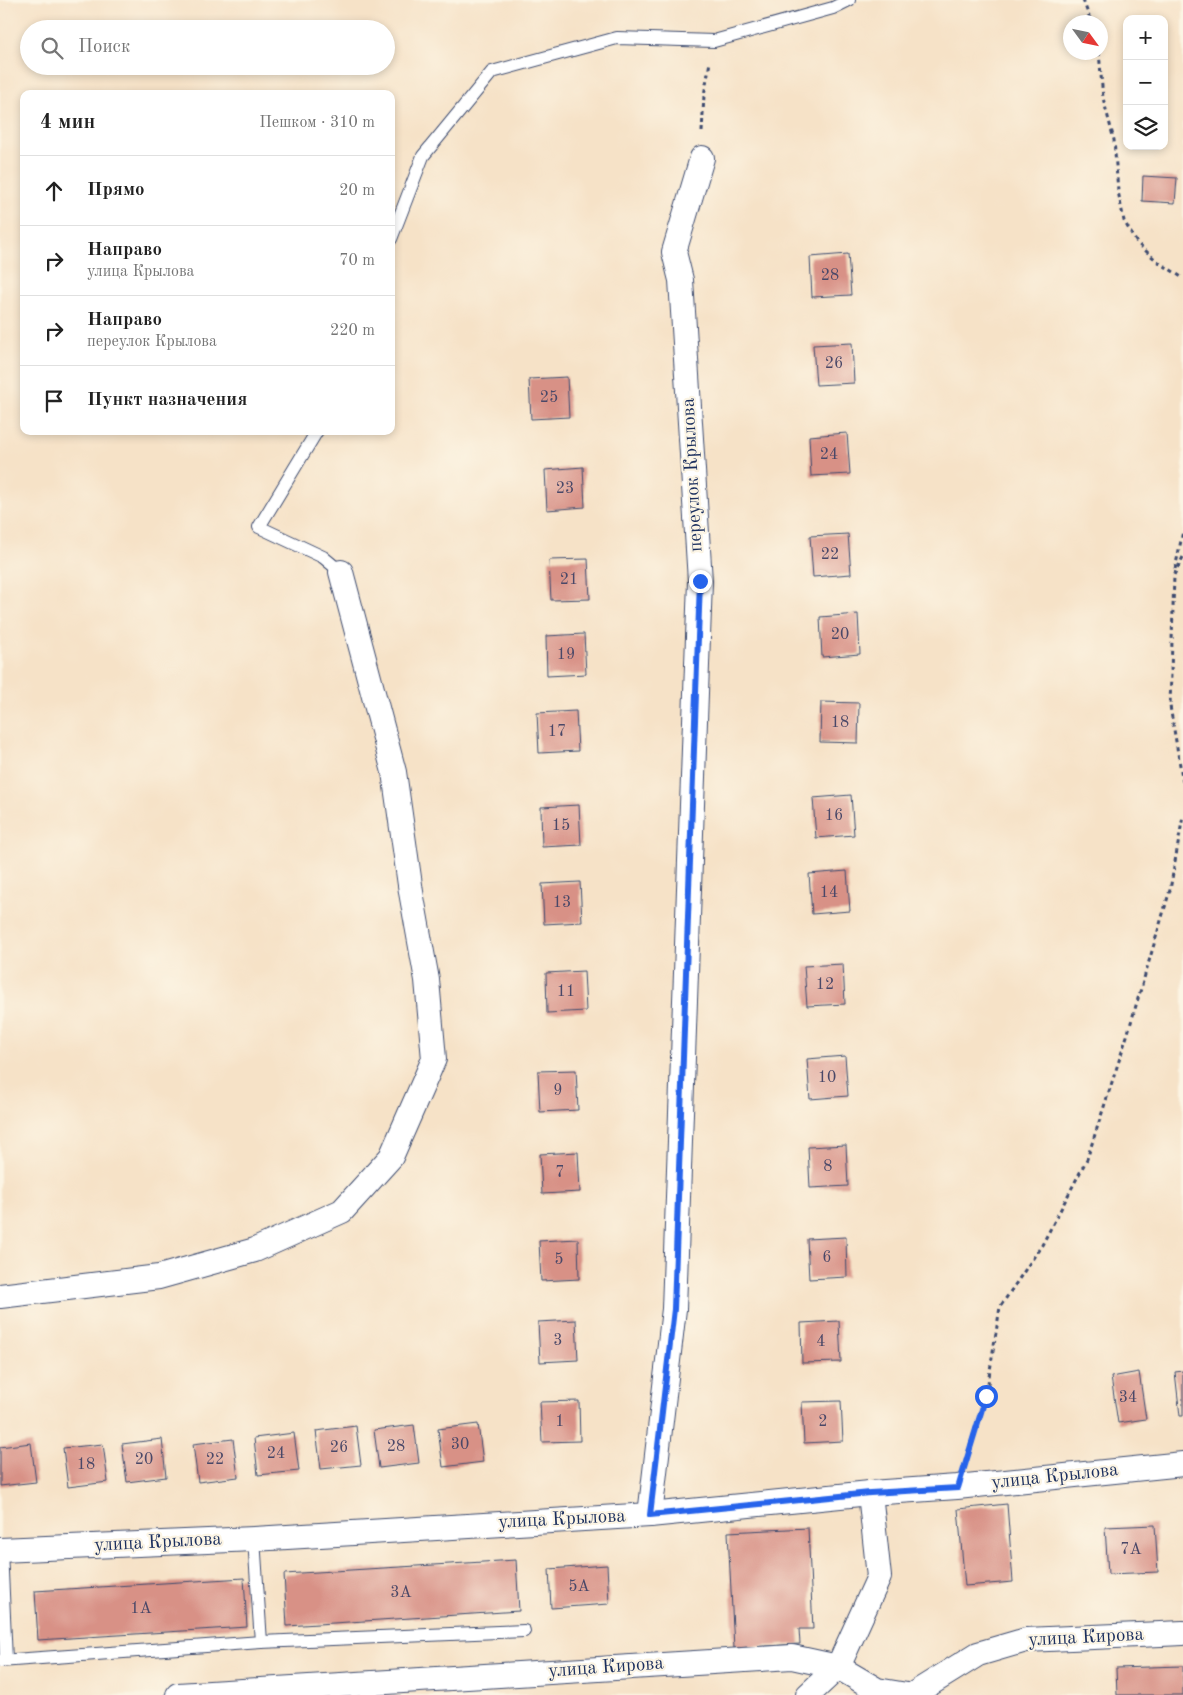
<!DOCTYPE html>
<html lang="ru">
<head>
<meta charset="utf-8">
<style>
	body { margin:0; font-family:"Old Standard TT",serif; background:#f6f6f6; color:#222 }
	.controls { position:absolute; right:15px; top:15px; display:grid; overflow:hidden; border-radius:10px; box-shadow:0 2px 8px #0003 }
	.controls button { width:45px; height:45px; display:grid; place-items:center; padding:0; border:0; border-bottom:1px solid #e0e0e0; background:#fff; color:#222; font:25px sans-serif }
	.compass { position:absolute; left:1063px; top:15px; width:45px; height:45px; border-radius:50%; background:#fff; box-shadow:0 2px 8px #0003; rotate:123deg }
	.stop { position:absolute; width:15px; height:15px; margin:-11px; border:4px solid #2563eb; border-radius:50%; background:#fff }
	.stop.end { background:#2563eb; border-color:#fff; box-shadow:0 1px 5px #0008 }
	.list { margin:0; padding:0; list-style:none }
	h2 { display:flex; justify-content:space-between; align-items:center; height:65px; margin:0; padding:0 20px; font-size:21px }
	h2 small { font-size:16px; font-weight:400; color:#767676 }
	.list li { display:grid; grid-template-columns:32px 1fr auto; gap:15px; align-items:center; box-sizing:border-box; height:70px; padding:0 20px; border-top:1px solid #e0e0e0 }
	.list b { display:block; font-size:19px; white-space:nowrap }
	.list p { margin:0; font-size:16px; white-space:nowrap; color:#767676 }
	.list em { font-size:16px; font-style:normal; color:#767676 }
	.icon { flex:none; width:28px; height:28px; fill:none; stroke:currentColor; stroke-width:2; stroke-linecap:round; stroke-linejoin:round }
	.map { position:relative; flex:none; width:1183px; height:1695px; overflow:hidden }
	.search { position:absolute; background:#fff; box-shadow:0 2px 8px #0003; left:20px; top:20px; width:375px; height:55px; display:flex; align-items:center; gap:12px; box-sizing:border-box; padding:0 18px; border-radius:28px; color:#767676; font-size:19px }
	.panel { position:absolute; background:#fff; box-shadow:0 2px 8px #0003; left:20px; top:90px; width:375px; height:345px; border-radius:10px }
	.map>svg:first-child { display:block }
	.building { fill:#d89186 }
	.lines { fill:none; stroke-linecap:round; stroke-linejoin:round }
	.service-casing { stroke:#3c4a6e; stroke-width:14 }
	.minor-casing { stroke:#3c4a6e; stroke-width:26 }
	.path { stroke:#3c4a6e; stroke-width:3; stroke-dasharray:4 4; stroke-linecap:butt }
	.service { stroke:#fff; stroke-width:12 }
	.minor { stroke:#fff; stroke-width:24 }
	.route { stroke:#2563eb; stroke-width:6 }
	.labels { text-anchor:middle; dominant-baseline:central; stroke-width:4.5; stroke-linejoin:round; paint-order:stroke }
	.number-label { font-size:16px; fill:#4a4868 }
	.street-label { font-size:19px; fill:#1b2f5e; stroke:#fcf5e5 }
</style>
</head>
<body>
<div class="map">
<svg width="1183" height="1695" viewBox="0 0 1183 1695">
	<rect width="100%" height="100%" fill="#fcf5e5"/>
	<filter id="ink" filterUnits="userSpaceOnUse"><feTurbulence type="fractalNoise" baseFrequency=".02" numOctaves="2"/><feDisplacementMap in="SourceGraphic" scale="10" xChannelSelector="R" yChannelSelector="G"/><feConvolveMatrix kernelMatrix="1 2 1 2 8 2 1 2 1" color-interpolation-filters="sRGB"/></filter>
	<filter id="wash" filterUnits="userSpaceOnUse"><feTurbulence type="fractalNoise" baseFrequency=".0096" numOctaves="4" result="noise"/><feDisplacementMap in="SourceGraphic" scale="20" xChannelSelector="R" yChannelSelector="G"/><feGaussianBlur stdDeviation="1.12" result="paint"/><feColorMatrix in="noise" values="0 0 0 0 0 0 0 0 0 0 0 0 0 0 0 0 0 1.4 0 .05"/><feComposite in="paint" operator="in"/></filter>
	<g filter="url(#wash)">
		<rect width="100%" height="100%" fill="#f6e2c7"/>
		<g id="blocks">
			<!-- building -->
			<g class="building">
				<path d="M1143,176L1177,178L1175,203L1142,201Z"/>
				<path d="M848,254L851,295L812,297L810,257Z"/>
				<path d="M852,343L854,383L816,385L813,345Z"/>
				<path d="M567,377L569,417L531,419L529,379Z"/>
				<path d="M847,433L850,474L811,476L809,436Z"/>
				<path d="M583,467L585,507L547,510L545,470Z"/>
				<path d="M848,534L851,574L813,577L810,536Z"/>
				<path d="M588,559L590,599L551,600L549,560Z"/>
				<path d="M858,614L860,654L822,657L820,617Z"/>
				<path d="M584,634L586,674L547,676L546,636Z"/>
				<path d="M821,702L859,703L858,743L820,742Z"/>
				<path d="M576,711L578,751L539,753L537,713Z"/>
				<path d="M851,795L854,835L816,838L813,798Z"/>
				<path d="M579,805L581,845L542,847L541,807Z"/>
				<path d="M847,871L850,911L812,914L809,874Z"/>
				<path d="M580,882L582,922L544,924L542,884Z"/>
				<path d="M843,964L845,1004L807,1006L804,966Z"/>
				<path d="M584,971L586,1011L547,1013L546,973Z"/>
				<path d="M845,1056L848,1096L810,1099L807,1059Z"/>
				<path d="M576,1070L578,1110L540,1112L538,1071Z"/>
				<path d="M846,1145L848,1186L810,1188L808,1147Z"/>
				<path d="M578,1152L580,1192L542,1194L540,1154Z"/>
				<path d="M846,1237L847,1277L809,1279L807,1239Z"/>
				<path d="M578,1239L579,1279L541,1281L539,1241Z"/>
				<path d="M576,1320L578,1360L540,1362L538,1322Z"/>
				<path d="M839,1321L841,1362L802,1363L801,1323Z"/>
				<path d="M1183,1371V1416H1180L1175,1372Z"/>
				<path d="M1139,1372L1146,1419L1118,1423L1111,1377Z"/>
				<path d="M579,1401L580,1441L542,1442L540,1402Z"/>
				<path d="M841,1401L843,1441L804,1443L802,1402Z"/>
				<path d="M478,1424L483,1462L443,1467L438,1429Z"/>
				<path d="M414,1425L419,1463L379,1468L374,1430Z"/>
				<path d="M356,1426L361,1465L321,1469L316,1431Z"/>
				<path d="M294,1433L299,1471L258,1475L254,1438Z"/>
				<path d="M162,1439L166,1477L127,1482L122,1444Z"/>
				<path d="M233,1439L238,1477L198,1482L193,1444Z"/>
				<path d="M31,1443L36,1482L0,1486V1447Z"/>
				<path d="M103,1444L108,1482L68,1487L63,1448Z"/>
				<path d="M1007,1504L1013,1582L965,1586L958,1509Z"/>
				<path d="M1155,1525L1158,1572L1108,1574L1105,1527Z"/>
				<path d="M808,1528L813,1629H799L800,1644L734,1648L728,1532Z"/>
				<path d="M516,1560L519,1611L287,1626L284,1574Z"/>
				<path d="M607,1565L609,1604L551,1608L549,1569Z"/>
				<path d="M244,1578L247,1627L38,1640L35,1591Z"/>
				<path d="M1183,1666V1695H1117L1116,1668Z"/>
			</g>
		</g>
	</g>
	<g filter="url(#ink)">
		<use href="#blocks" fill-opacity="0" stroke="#3c4a6e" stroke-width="1"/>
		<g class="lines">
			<!-- service casing -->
			<g class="service-casing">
				<g id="service">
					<path d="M391,239L423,156L492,72L617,38L714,41L833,8L849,0"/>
					<path d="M317,431L259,527L323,557L341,572"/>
					<path d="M254,1539L261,1642"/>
					<path d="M1,1550L6,1660"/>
					<path d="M0,1661L261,1642L524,1631"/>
				</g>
			</g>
			<!-- minor casing -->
			<g class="minor-casing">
				<g id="minor">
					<path d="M0,1296L159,1277L255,1250L342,1211L391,1157L434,1059L427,980L411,892L394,772L341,572"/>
					<path d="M650,1515L674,1309L700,581L681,280L674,252L702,158"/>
					<path d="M0,1550L254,1539L650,1515L870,1493L957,1487L1183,1464"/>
					<path d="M178,1695L792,1657L838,1667L877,1690L907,1695"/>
					<path d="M808,1695L838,1667L879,1577L870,1493"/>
					<path d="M912,1695L978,1654L1026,1640L1183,1633"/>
				</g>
			</g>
			<!-- path -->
			<g class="path">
				<path d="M1083,0L1091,22"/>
				<path d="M1099,52L1103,98L1114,140L1118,191L1124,221L1137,243L1157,261L1183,278"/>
				<path d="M702,132L704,95L710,62"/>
				<path d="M1183,557L1174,575L1170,706L1183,783"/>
				<path d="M1175,569L1183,531"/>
				<path d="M966,1461L986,1396L1000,1307L1042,1245L1087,1159L1127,1036L1170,890L1183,816"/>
			</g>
			<!-- service -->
			<use href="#service" class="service"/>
			<!-- minor -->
			<use href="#minor" class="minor"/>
		</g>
	</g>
	<g class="lines" filter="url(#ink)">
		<!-- route -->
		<path class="route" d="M700,581L674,1309L650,1515L870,1493L958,1488L986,1396"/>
	</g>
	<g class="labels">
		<!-- number labels -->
		<g class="number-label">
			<text x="830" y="276">28</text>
			<text x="834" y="364">26</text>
			<text x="549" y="398">25</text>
			<text x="829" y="455">24</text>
			<text x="565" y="489">23</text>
			<text x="830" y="555">22</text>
			<text x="569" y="580">21</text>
			<text x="840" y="635">20</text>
			<text x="566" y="655">19</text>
			<text x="840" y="723">18</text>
			<text x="557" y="732">17</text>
			<text x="834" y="816">16</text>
			<text x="561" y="826">15</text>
			<text x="829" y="893">14</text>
			<text x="562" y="903">13</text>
			<text x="825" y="985">12</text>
			<text x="566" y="992">11</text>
			<text x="827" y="1078">10</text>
			<text x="558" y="1091">9</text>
			<text x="828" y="1167">8</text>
			<text x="560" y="1173">7</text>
			<text x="827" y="1258">6</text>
			<text x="559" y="1260">5</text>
			<text x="558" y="1341">3</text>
			<text x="821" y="1342">4</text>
			<text x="1128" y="1398">34</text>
			<text x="560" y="1422">1</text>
			<text x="823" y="1422">2</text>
			<text x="460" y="1445">30</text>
			<text x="396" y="1447">28</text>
			<text x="339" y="1448">26</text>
			<text x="276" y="1454">24</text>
			<text x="144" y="1460">20</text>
			<text x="215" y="1460">22</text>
			<text x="86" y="1465">18</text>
			<text x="1131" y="1550">7А</text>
			<text x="579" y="1587">5А</text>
			<text x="401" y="1593">3А</text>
			<text x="141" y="1609">1А</text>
		</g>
		<!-- street labels -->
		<g class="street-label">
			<text transform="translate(693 475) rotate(-93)">переулок Крылова</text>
			<text transform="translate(1055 1477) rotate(-6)">улица Крылова</text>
			<text transform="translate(562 1520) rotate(-3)">улица Крылова</text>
			<text transform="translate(158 1543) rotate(-3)">улица Крылова</text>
			<text transform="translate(1086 1638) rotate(-3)">улица Кирова</text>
			<text transform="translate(606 1668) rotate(-4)">улица Кирова</text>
		</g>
	</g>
</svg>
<div class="controls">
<button>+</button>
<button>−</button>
<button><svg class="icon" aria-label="layers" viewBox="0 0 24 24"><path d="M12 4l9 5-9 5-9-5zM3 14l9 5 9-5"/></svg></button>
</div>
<svg class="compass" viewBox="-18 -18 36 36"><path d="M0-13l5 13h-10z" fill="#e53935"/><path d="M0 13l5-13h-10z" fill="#767676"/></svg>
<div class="stop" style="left:986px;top:1396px"></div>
<div class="stop end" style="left:700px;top:581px"></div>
<div class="search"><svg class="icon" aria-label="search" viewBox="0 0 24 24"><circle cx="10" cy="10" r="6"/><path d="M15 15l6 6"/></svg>Поиск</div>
<section class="panel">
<h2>4 мин<small>Пешком · 310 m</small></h2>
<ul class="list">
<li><svg class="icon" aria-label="ahead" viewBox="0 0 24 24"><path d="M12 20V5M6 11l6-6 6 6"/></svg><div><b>Прямо</b></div><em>20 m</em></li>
<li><svg class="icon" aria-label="right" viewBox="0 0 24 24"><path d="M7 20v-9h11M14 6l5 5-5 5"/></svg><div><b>Направо</b><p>улица Крылова</p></div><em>70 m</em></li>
<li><svg class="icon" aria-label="right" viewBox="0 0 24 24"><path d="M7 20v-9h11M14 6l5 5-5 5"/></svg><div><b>Направо</b><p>переулок Крылова</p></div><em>220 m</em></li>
<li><svg class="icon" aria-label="arrive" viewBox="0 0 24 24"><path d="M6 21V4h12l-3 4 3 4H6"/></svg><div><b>Пункт назначения</b></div></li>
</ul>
</section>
</div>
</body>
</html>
